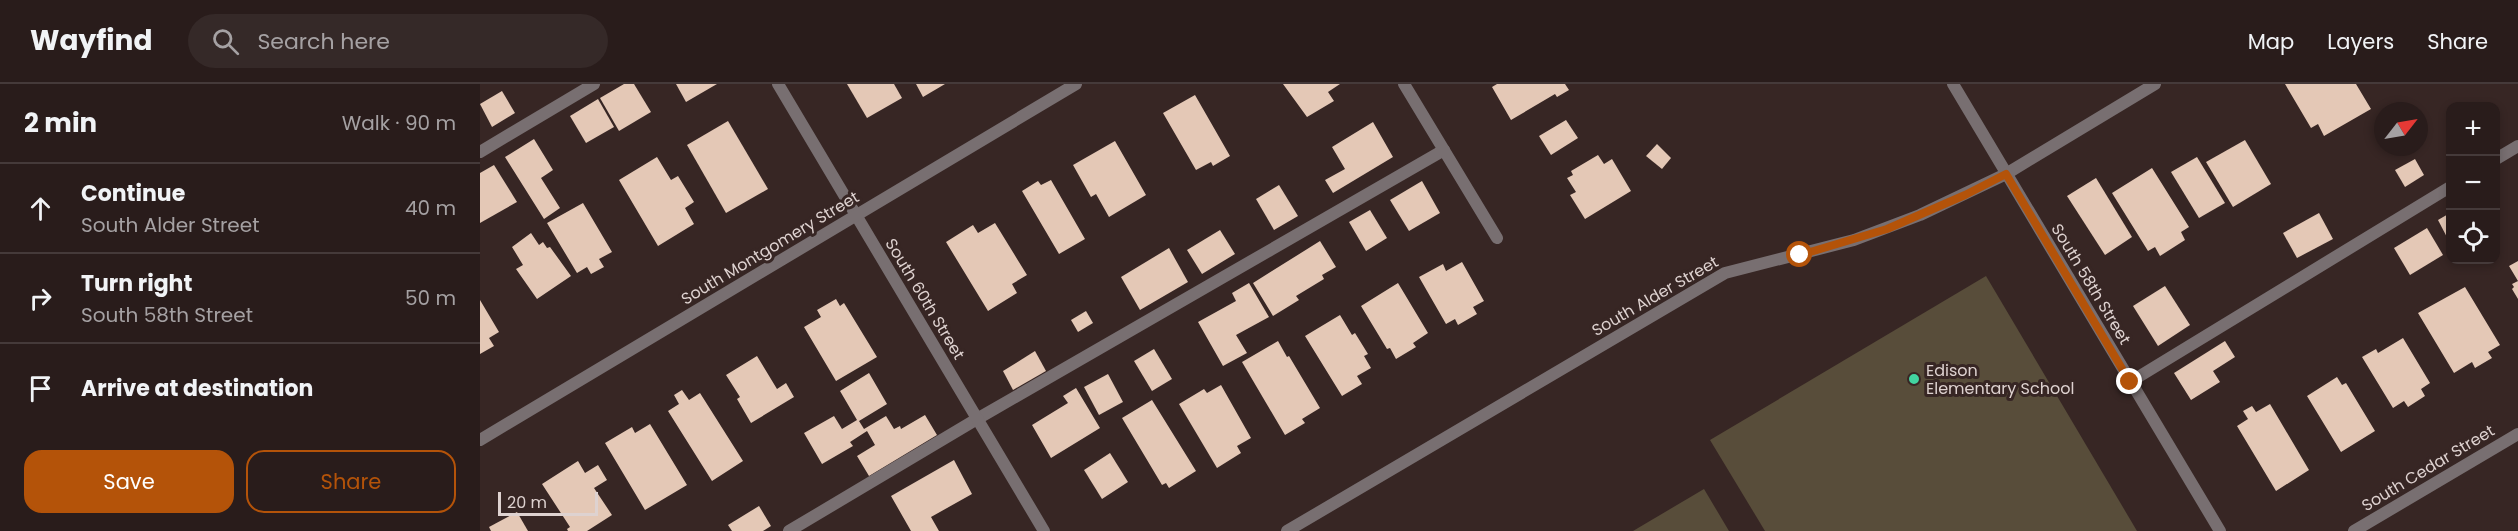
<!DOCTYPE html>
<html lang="en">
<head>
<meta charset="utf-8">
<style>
	body { margin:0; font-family:Poppins,sans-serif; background:#352928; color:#f1f3f6 }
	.controls { position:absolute; right:18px; top:18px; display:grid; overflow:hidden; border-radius:12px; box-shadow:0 3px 9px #0003 }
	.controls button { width:54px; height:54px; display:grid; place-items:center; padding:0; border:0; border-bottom:2px solid #453a3a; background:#291c1b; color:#f1f3f6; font:30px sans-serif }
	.compass { position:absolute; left:1894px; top:18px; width:54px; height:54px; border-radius:50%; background:#291c1b; box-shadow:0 3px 9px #0003; rotate:59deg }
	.scale { position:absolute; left:18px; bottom:15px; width:100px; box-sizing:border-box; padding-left:6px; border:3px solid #ded2d0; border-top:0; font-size:16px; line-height:21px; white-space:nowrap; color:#ded2d0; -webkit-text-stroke:4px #372624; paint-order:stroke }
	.stop { position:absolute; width:18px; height:18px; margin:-14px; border:4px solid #b45309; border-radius:50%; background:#fff }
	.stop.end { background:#b45309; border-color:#fff; box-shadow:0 2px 6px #0008 }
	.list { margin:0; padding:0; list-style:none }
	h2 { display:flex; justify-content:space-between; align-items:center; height:78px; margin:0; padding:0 24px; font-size:26px }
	h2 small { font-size:20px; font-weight:400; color:#a5a1a3 }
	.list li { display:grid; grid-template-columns:39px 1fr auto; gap:18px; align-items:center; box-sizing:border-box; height:90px; padding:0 24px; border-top:2px solid #453a3a }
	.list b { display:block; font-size:22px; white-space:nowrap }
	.list p { margin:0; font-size:20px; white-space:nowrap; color:#a5a1a3 }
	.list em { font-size:20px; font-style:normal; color:#a5a1a3 }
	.actions { display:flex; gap:12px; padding:18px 24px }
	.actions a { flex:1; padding:14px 0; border:2px solid #b45309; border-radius:18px; text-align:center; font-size:21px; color:#b45309 }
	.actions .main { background:#b45309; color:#fff }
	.icon { flex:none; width:33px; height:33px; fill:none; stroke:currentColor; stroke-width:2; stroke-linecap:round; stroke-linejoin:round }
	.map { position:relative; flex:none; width:2038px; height:447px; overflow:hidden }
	header { display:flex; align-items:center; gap:36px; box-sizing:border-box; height:84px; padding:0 30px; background:#291c1b; border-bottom:2px solid #453a3a }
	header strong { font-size:28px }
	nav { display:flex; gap:33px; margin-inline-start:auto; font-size:21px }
	.search { width:420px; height:54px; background:#352928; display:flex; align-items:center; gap:15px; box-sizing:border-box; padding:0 21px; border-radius:33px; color:#a5a1a3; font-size:22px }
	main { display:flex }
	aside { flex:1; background:#291c1b }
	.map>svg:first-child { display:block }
	.green { fill:#584d3a }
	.building { fill:#e4c8b6 }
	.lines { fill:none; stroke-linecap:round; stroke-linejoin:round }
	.lane { stroke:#786f71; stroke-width:12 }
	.street { stroke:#786f71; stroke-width:12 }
	.route { stroke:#b45309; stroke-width:8 }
	.poi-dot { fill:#42d4a0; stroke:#372624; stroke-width:2 }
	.labels { text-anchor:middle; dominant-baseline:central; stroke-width:6; stroke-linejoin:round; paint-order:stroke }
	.street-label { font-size:16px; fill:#ded2d0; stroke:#372624 }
	.poi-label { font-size:16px; fill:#ded2d0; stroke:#372624; text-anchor:start }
</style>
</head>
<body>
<header>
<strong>Wayfind</strong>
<div class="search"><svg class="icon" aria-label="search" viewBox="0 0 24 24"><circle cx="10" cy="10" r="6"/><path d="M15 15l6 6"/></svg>Search here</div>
<nav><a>Map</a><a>Layers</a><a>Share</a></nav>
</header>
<main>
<aside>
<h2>2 min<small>Walk · 90 m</small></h2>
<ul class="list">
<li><svg class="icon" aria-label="ahead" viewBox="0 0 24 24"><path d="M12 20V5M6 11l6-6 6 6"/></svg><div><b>Continue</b><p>South Alder Street</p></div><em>40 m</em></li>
<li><svg class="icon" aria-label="right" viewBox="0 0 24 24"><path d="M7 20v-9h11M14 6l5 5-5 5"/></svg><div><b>Turn right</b><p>South 58th Street</p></div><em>50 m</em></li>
<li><svg class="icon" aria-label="arrive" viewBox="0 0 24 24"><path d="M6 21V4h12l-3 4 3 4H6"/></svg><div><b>Arrive at destination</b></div></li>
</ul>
<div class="actions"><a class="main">Save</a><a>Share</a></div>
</aside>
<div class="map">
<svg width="2038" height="447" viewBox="0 0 2038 447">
	<rect width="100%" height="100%" fill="#372624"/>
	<!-- green -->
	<g class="green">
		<path d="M1506,192L1657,447H1285L1230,356Z"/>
		<path d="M1224,405L1249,447H1153Z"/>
	</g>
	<!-- building -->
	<g class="building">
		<path d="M144,0H154L171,28L139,47L120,14Z"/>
		<path d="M196,0H237L206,18Z"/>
		<path d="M367,0H414L422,14L387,34Z"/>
		<path d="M436,0H465L443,13Z"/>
		<path d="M803,0H860L848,8L854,17L827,33Z"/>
		<path d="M1017,0H1085L1089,6L1077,13L1075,10L1031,36L1012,3Z"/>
		<path d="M1805,0H1876L1891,25L1844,52L1838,40L1831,44Z"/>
		<path d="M22,7L35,29L12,43L0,20Z"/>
		<path d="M715,11L750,72L733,82L731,78L716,86L683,29Z"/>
		<path d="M118,15L134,43L106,59L90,32Z"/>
		<path d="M1086,36L1098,54L1071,71L1059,52Z"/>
		<path d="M248,37L288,105L246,129L207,61Z"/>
		<path d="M893,38L913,73L853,109L845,96L865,85L852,63Z"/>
		<path d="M54,55L73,86L61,94L80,124L64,135L25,73Z"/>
		<path d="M1765,56L1791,100L1753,123L1726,78Z"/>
		<path d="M635,57L666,111L629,133L616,110L611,113L593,81Z"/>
		<path d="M1177,60L1191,74L1182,85L1166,72Z"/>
		<path d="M1118,71L1124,80L1132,75L1151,107L1105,135L1090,111L1096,108L1087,94L1093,91L1091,87Z"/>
		<path d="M177,73L191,96L198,92L214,118L205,124L214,140L178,162L139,96Z"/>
		<path d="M1717,73L1745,119L1719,134L1691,88Z"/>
		<path d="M1935,75L1944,91L1925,103L1915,86Z"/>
		<path d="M14,81L37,118L0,139V89Z"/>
		<path d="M1672,84L1709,143L1701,148L1705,156L1680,172L1675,163L1668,167L1632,109Z"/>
		<path d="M1616,94L1652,153L1625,171L1587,112Z"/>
		<path d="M571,96L605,155L579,170L542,107L558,97L561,101Z"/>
		<path d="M942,97L960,129L929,147L910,116Z"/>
		<path d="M799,101L818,132L794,146L776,115Z"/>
		<path d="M103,119L132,168L119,175L124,183L111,190L107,183L97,189L67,139Z"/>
		<path d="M890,126L907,154L886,167L869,138Z"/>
		<path d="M1839,129L1853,155L1817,174L1803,149Z"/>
		<path d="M1970,129V159L1958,136Z"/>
		<path d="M515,139L547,191L532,200L537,209L508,227L466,158L493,141L498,149Z"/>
		<path d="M1947,144L1963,171L1930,191L1914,164Z"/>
		<path d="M740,146L755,170L722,190L707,166Z"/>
		<path d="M51,149L59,161L63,158L67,164L70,163L91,192L57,215L36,185L43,181L32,163Z"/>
		<path d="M840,157L856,183L842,191L844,195L816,212L819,216L793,232L773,199Z"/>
		<path d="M689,164L708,198L660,226L641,193Z"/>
		<path d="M2038,177V215L2032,205L2034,203L2032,200L2038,197L2029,182Z"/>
		<path d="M982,178L1004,217L993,223L997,230L978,241L975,235L966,240L939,193L963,180L966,187Z"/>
		<path d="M769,199L789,233L756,251L767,269L743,282L718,238L756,217L752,209Z"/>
		<path d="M918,199L948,249L933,259L936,263L916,275L910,264L907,265L881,222Z"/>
		<path d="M1685,202L1710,241L1678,262L1653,222Z"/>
		<path d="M1985,203L2020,261L2008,268L2012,274L1995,284L1992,278L1974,289L1938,229Z"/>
		<path d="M356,215L360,222L364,219L397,273L356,297L324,243L341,233L337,226Z"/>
		<path d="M0,216L19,248L9,254L14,262L0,270Z"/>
		<path d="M606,227L613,239L598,248L591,236Z"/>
		<path d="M860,231L872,251L875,249L888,270L884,272L891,284L877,292L882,300L862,312L825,252Z"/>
		<path d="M1923,254L1950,299L1941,305L1945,312L1928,323L1924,317L1913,324L1882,273L1896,265L1898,269Z"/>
		<path d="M798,257L807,273L809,272L840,324L822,335L825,339L805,351L762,278Z"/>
		<path d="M1745,257L1755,273L1733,287L1740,298L1711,316L1694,289Z"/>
		<path d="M674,265L692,295L672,307L654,277Z"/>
		<path d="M555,267L566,287L533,306L523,287Z"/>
		<path d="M277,272L297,305L306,299L314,313L271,339L257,315L260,313L246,291Z"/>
		<path d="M389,289L407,320L379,337L384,345L406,332L414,345L420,342L421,345L445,331L457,351L389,392L377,372L395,361L387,347L370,358L373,362L342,380L324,349L354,332L362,345L377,336L360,307Z"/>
		<path d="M628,290L643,318L619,331L604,303Z"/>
		<path d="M1857,293L1862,301L1866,299L1895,347L1861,368L1827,312Z"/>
		<path d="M741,301L771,354L757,362L761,369L737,384L699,320L724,305L727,309Z"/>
		<path d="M596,304L620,344L571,374L552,341L588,319L583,312Z"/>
		<path d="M202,306L209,316L220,309L263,377L232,397L188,327L199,320L194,311Z"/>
		<path d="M672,316L716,387L689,404L686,399L682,401L642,334Z"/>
		<path d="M1790,320L1829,386L1796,407L1757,342L1768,335L1763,327L1772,322L1776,328Z"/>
		<path d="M170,340L207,401L165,426L125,359L152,343L155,349Z"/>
		<path d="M630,369L648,398L622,415L604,386Z"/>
		<path d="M474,376L492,410L451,433L459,447H431L411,412Z"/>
		<path d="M98,377L105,389L118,381L127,396L114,404L132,431L107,447H88L87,445L90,443L62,400Z"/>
		<path d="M279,422L291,442L283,447H252L248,441Z"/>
		<path d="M37,428L48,447H11L9,443Z"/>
	</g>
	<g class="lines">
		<!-- lane -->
		<g class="lane">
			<path d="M0,68L114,0"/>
			<path d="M2016,75L2038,62"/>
			<path d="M1650,298L1970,103"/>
			<path d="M309,447L497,335L964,66"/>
		</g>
		<!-- street -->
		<g class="street">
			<path d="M298,0L564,447"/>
			<path d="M924,0L1017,154"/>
			<path d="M1473,0L1740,447"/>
			<path d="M0,356L596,0"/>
			<path d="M807,447L1245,189L1374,156L1440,131L1526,90L1675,0"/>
			<path d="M1874,447L2038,350"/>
		</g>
	</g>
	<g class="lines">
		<!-- route -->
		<path class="route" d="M1320,171L1407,145L1485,111L1526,90L1650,298"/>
	</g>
	<!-- markers -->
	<circle class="poi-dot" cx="1434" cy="295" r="6"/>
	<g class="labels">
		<!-- street labels -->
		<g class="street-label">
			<text transform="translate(290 164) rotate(-31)">South Montgomery Street</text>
			<text transform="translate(1611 200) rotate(59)">South 58th Street</text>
			<text transform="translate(1175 212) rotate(-30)">South Alder Street</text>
			<text transform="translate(445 215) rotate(59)">South 60th Street</text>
			<text transform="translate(1948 384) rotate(-31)">South Cedar Street</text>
		</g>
		<!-- poi labels -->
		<g class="poi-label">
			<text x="1446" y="286">Edison<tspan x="1446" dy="18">Elementary School</tspan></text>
		</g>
	</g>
</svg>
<div class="controls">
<button>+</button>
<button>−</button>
<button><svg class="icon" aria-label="locate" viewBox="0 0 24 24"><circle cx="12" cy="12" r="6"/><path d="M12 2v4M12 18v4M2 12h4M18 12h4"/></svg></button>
</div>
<svg class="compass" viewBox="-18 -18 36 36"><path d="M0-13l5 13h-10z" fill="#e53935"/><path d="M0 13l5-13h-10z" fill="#a5a1a3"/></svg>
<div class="scale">20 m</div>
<div class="stop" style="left:1320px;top:171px"></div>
<div class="stop end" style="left:1650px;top:298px"></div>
</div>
</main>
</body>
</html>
